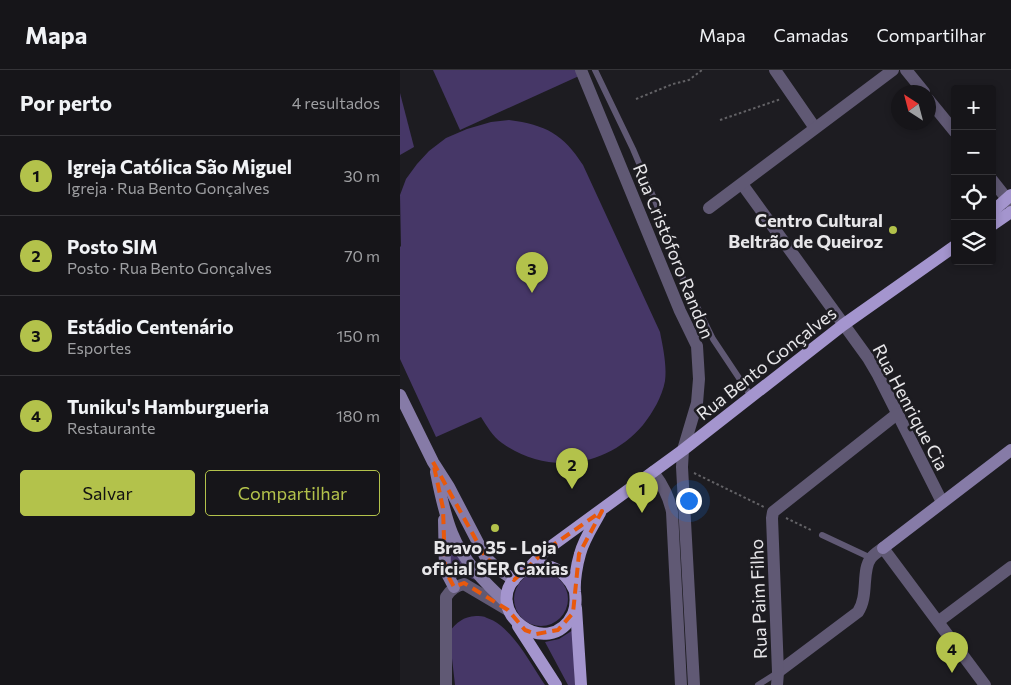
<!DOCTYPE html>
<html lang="pt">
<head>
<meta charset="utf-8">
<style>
	body { margin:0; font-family:Commissioner,sans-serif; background:#232226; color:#f1f3f6 }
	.controls { position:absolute; right:15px; top:15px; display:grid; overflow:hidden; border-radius:5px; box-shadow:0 2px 8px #0003 }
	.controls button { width:45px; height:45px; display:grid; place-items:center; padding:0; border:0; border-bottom:1px solid #353438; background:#161519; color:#f1f3f6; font:25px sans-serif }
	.compass { position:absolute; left:491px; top:15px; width:45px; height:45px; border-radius:50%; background:#161519; box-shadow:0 2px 8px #0003; rotate:324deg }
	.you { position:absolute; left:288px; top:430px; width:18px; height:18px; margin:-12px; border:4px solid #fff; border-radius:50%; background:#1a73e8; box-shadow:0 0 0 8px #1a73e833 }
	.badge { display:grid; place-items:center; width:32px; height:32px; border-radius:50%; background:#b3c24b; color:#111; font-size:16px; font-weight:700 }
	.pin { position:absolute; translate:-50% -41px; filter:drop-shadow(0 1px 2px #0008) }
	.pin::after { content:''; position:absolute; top:26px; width:18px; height:15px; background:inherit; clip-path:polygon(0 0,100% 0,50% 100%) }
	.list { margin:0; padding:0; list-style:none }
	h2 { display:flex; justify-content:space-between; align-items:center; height:65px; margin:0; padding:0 20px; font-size:21px }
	h2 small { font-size:16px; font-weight:400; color:#9e9fa2 }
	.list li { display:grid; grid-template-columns:32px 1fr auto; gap:15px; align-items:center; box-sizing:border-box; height:80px; padding:0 20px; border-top:1px solid #353438 }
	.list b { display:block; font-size:19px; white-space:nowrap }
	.list p { margin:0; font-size:16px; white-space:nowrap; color:#9e9fa2 }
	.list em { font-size:16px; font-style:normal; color:#9e9fa2 }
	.actions { display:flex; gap:10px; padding:15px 20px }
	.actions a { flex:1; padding:11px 0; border:1px solid #b3c24b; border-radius:5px; text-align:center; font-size:18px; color:#b3c24b }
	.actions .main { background:#b3c24b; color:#111 }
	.icon { flex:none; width:28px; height:28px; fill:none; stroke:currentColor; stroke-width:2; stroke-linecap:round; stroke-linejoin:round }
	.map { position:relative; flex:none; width:611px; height:615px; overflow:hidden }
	header { display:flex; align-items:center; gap:30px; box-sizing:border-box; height:70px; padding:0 25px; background:#161519; border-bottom:1px solid #353438 }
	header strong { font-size:24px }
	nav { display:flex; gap:28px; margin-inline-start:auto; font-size:18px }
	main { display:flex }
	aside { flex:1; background:#161519 }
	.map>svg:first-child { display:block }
	.green { fill:#463767 }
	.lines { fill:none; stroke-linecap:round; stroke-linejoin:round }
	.path { stroke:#636266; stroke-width:2; stroke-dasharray:2.5 2.5; stroke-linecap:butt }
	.lane { stroke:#605974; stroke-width:6 }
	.street { stroke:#605974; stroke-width:12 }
	.secondary { stroke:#867ba7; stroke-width:12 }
	.primary { stroke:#a495ce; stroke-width:12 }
	.marked { fill:none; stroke:#e8590c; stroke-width:4; stroke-dasharray:10 6; stroke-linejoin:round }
	.poi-dot { fill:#b3c24b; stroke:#1d1c21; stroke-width:2 }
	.labels { text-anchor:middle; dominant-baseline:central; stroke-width:5; stroke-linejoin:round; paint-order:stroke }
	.poi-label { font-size:18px; font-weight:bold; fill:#e7e6e9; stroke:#1d1c21; text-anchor:end }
	.street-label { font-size:18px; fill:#e7e6e9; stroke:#1d1c21 }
</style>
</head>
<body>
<header>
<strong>Mapa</strong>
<nav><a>Mapa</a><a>Camadas</a><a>Compartilhar</a></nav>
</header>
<main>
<aside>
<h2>Por perto<small>4 resultados</small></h2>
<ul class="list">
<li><span class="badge">1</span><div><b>Igreja Católica São Miguel</b><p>Igreja · Rua Bento Gonçalves</p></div><em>30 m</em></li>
<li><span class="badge">2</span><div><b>Posto SIM</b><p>Posto · Rua Bento Gonçalves</p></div><em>70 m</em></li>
<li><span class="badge">3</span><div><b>Estádio Centenário</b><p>Esportes</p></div><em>150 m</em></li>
<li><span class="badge">4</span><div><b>Tuniku's Hamburgueria</b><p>Restaurante</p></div><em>180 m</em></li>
</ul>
<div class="actions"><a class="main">Salvar</a><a>Compartilhar</a></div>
</aside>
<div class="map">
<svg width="611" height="615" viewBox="0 0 611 615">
	<rect width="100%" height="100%" fill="#1d1c21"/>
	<!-- green -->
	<g class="green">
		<path d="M33,0H176L179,6L60,60Z"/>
		<path d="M0,23L14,77L0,85Z"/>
		<path d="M109,50C146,55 163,64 183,95L260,262C263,278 267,295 265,311C262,327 253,342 243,355C207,397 148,406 102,373C92,366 87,356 81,347L36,367L0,289V177L1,176L0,125L6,109L17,94L29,81L46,68L67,59L91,52Z"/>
		<path d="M47,467L75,510L62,504L55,509L51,497Z"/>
		<circle cx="141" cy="529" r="27"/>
		<path d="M76,546C79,546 84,546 87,548C112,556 131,595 145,615H55L49,562C57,552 63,547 76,546Z"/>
		<path d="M173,560L175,615H168L145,572L159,569Z"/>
	</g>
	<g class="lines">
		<!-- path -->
		<g class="path">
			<path d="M236,29L273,14L289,10L302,0"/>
			<path d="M320,50L381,29"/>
			<path d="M294,403L364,437"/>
			<path d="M386,448L413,461"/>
		</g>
		<!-- lane -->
		<g class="lane">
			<path d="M195,0L233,79L258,138L282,206L313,269L351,326"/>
			<path d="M422,465L471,488"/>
			<path d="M358,615L377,603"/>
		</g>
		<!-- street -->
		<g class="street">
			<path d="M181,0L280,241L297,276L299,309L297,333L283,380L282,397L294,615"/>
			<path d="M375,0L415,58"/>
			<path d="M506,0L524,22"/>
			<path d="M528,29L555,62"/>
			<path d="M592,110L611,134"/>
			<path d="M342,114L468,288L478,305L542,432"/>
			<path d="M309,138L493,0"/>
			<path d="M253,402C263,415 269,426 272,442L281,615"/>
			<path d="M539,551L611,497"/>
			<path d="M378,602L458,542C469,526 461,500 471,488C474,484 479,481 483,478L585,615"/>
			<path d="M46,615V527C50,520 55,516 64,514L108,540"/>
			<path d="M377,615L378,602L372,448L373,442L497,344"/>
		</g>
		<!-- secondary -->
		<g class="secondary">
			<path d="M0,325L33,392L49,417L86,488L98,499L114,510"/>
			<path d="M36,402C40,422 44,443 52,463C63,491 85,513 107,533"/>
			<path d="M44,450L45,500L54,517"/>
			<path d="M483,478L611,380"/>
		</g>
		<!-- primary -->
		<g class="primary">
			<path d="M592,142L611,125"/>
			<path d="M592,155L611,142"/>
			<path d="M129,498L146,480L283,380L443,255L555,176"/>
			<path d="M175,521C165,498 140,486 119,504C78,540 149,593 173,544C176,537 176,529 175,522C174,511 177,494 180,484C184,469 193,456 200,443"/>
			<path d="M176,538L181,615"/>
			<path d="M118,556L156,615"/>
		</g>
	</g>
	<!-- marked area -->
	<path class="marked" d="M33,392L86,488L114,510L146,480L202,441L179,484L173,543L158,560L136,564L125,560L108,540L64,513L54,517L45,500L43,438Z"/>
	<!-- markers -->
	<g class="poi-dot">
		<circle cx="493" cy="160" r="5"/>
		<circle cx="95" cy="458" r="5"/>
	</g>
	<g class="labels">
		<!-- poi labels -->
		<g class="poi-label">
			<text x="483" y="150">Centro Cultural<tspan x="483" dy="21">Beltrão de Queiroz</tspan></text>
			<text x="95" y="477" text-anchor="middle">Bravo 35 - Loja<tspan x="95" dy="21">oficial SER Caxias</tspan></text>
		</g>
		<!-- street labels -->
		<g class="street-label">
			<text transform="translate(274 181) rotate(68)">Rua Cristóforo Randon</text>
			<text transform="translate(366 293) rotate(-38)">Rua Bento Gonçalves</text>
			<text transform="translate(511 337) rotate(62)">Rua Henrique Cia</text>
			<text transform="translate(358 529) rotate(-92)">Rua Paim Filho</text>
		</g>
	</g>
</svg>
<div class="controls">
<button>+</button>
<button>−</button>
<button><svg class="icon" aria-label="locate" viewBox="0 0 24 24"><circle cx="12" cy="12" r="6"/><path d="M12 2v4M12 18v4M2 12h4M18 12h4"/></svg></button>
<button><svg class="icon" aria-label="layers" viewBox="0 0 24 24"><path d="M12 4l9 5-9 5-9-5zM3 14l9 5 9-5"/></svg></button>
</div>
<svg class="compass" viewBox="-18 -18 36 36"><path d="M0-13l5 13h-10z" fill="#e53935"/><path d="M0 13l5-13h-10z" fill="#9e9fa2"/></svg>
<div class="you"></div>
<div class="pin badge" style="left:242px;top:443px">1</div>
<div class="pin badge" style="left:172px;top:419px">2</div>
<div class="pin badge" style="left:132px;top:223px">3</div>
<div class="pin badge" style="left:552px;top:603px">4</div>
</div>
</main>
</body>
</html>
